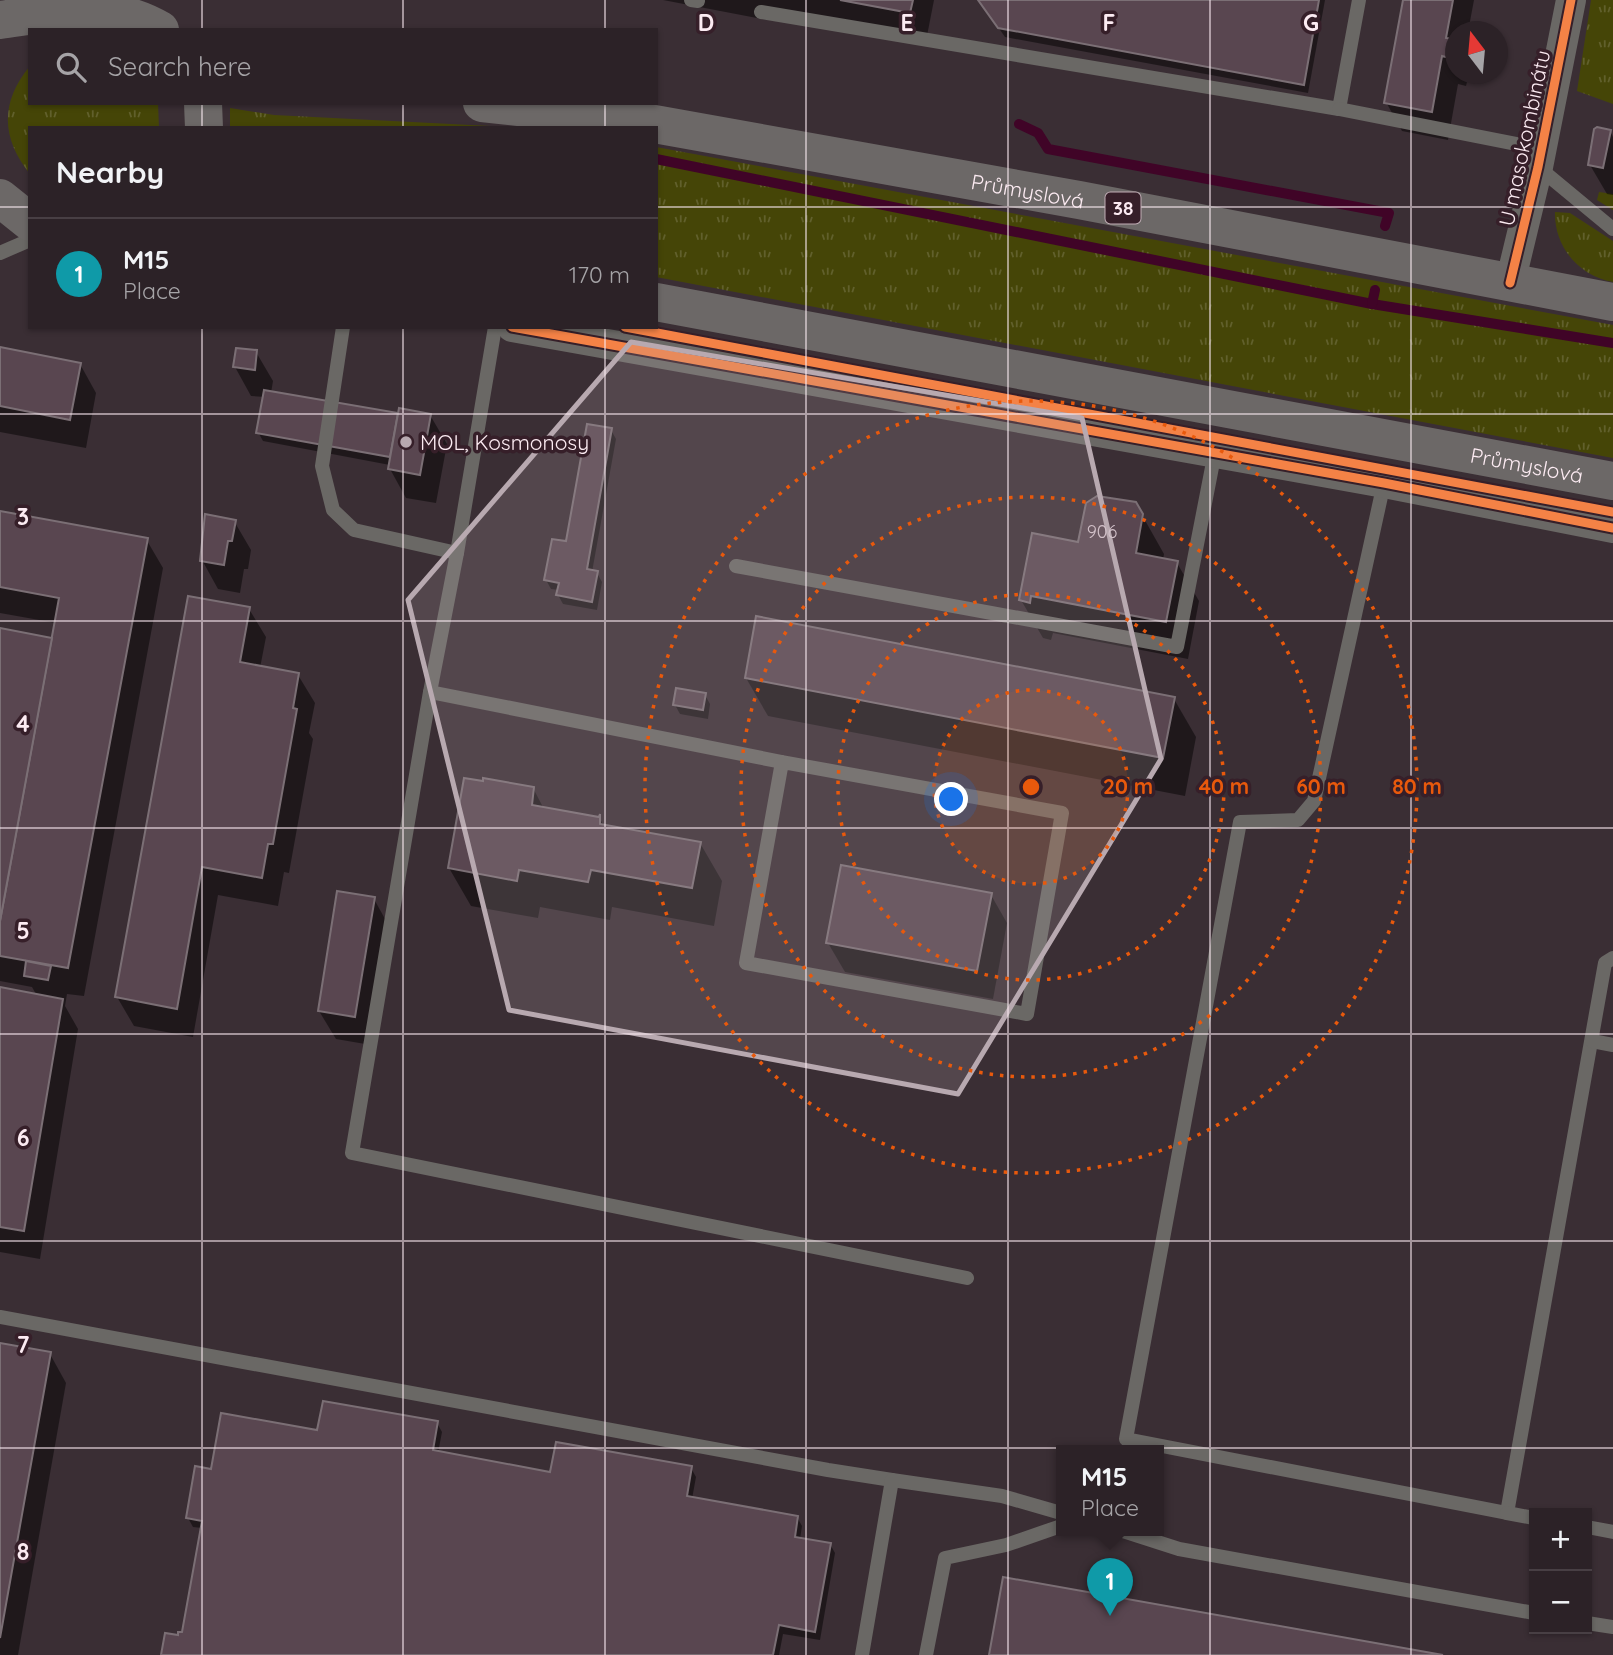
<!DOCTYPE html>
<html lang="en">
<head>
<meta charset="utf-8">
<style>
	body { margin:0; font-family:Quicksand,sans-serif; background:#342a2f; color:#f1f3f6 }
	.controls { position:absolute; right:21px; bottom:21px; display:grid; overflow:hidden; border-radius:0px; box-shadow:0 2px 5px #0004 }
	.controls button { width:63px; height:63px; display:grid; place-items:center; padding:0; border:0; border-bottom:2px solid #483f44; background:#2c2227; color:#f1f3f6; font:35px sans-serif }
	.compass { position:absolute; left:1445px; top:21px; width:63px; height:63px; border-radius:50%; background:#2c2227; box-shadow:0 2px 5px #0004; rotate:344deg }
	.you { position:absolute; left:952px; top:800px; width:24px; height:24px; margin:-18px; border:5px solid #fff; border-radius:50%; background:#1a73e8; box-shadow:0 0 0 10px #1a73e833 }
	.badge { display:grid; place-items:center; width:46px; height:46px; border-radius:50%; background:#b8a9b0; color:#fff; font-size:23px; font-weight:700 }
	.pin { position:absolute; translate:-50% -58px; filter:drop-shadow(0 2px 4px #0008) }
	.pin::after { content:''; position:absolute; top:37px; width:24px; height:21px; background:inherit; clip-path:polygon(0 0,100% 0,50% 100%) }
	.popup { position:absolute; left:1056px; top:1445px; width:108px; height:91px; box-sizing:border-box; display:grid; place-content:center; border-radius:0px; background:#2c2227; filter:drop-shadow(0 2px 5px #0005); font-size:23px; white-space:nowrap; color:#a6a4a7 }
	.popup b { font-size:26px; color:#f1f3f6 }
	.popup::after { content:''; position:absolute; left:50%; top:100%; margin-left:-14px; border:14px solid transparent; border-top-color:#2c2227 }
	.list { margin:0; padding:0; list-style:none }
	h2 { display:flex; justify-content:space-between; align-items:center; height:91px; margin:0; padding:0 28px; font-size:30px }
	h2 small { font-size:23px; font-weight:400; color:#a6a4a7 }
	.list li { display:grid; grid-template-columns:46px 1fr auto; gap:21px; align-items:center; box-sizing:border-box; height:112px; padding:0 28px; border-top:2px solid #483f44 }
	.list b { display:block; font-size:26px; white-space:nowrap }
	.list p { margin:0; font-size:23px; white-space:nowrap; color:#a6a4a7 }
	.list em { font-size:23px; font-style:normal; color:#a6a4a7 }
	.icon { flex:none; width:38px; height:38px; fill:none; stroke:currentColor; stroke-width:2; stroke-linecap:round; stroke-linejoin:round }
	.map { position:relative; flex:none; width:1613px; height:1655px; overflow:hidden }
	.search { position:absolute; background:#2c2227; box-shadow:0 2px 5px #0004; left:28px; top:28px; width:630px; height:77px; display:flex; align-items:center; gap:18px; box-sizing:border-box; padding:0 24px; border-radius:0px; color:#a6a4a7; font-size:26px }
	.panel { position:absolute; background:#2c2227; box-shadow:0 2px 5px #0004; left:28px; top:126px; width:630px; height:203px; border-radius:0px }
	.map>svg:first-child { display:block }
	.grass { fill:url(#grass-tufts) }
	.shadow { fill:#0007 }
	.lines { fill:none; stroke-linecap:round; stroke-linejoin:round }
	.stream { stroke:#400427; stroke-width:10 }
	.building { fill:#594650; stroke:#7b6f75; stroke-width:2 }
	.lane { stroke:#6a6865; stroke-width:14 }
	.street { stroke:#6a6865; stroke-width:30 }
	.primary { stroke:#6c6867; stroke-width:38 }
	.cycleway-casing { stroke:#361f29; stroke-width:13 }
	.cycleway { stroke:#f48246; stroke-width:9 }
	.marked { fill:#b8a9b0; fill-opacity:0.2; stroke:#b8a9b0; stroke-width:5; stroke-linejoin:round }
	.grid { fill:none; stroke:#fcebf2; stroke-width:2; stroke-opacity:0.55 }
	.ring { fill:none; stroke:#e8590c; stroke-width:3.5; stroke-dasharray:3.5 7 }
	.poi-dot { fill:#b8a9b0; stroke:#361f29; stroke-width:2.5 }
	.labels { text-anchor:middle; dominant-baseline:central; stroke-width:7; stroke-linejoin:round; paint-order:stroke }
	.number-label { font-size:18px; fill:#d3c2ca }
	.shield { fill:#361f29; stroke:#c1aeb6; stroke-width:2 }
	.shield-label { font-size:19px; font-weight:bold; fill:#fcebf2 }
	.street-label { font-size:21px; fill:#fcebf2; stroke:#361f29 }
	.poi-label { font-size:21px; fill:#fcebf2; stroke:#361f29; text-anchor:start }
	.grid-label { font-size:23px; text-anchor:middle; font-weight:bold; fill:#fcebf2; stroke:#361f29; stroke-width:7; stroke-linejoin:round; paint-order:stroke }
	.centre { fill:#e8590c; stroke:#361f29; stroke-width:3.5 }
	.ring-label { font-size:21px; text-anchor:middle; font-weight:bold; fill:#e8590c; stroke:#361f29; stroke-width:7; stroke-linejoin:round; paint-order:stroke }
</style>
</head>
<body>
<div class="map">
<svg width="1613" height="1655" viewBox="0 0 1613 1655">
	<defs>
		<pattern id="grass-tufts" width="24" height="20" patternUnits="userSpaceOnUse" patternTransform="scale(1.75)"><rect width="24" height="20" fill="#454507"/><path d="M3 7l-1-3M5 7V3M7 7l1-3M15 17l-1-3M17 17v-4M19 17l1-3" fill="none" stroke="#61602c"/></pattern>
	</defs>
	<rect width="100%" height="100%" fill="#3a2e34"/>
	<!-- grass -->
	<g class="grass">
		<path d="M1591,0H1613V104L1577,91Z"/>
		<path d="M30,66V103H158L159,128H30V174C1,138 0,102 30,66Z"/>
		<path d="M230,108L274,115L532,128H230Z"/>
		<path d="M656,147L1613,325V458L656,277Z"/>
		<path d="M1599,192L1613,194V210L1597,200Z"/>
		<path d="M1555,212L1570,213L1613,241V282C1579,276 1554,247 1555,212Z"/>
	</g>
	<!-- shadow -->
	<g class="shadow">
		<path d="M663,0H934L926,41L762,19Z"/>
		<path d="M979,0H1325L1308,93L1005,37Z"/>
		<path d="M1405,0H1474L1468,32H1456V74H1469L1466,86L1458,84L1448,140L1402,131L1386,102Z"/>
		<path d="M1610,131L1613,137V195L1607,194L1590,165Z"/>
		<path d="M0,348L80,364L96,393L86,448L0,432Z"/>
		<path d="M256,352L273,381L271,393L397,415L399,419L430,415L447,444L436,503L406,498L390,469V465L263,441L258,432L265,397L251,396L235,367Z"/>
		<path d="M611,430L616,439L592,572L597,573L602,582L597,610L563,604L558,595L559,590L551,589L546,580L568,543Z"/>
		<path d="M0,512L146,539L163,568L84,996L67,994L65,1006L78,1029L40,1259L0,1252V992L37,996L32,987L0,981V630L53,640L56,623L0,613Z"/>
		<path d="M1142,515L1164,554L1163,560L1177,563L1199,601L1188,659L1053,633L1051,640L1043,638L1021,600L1079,544Z"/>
		<path d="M234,521L251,550L248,569H244L240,593L218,589L202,560Z"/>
		<path d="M249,609L266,637L260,668L298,675L315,703L309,733L313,739L289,873L284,872L278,906L218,895L193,1037L134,1026L117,997Z"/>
		<path d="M746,678L1174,699L1196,737L1185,796L768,716Z"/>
		<path d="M705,695L710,704L708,719L680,714L675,705Z"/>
		<path d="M533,788L544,809L600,819L604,826L700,843L722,881L714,926L612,907L610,920L540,907L538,918L471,906L449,868Z"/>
		<path d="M991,895L1007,923L993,999L845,972L828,943Z"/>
		<path d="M374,899L390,928L371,1045L336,1039L319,1011Z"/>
		<path d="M0,1345L50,1354L66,1383L18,1655H0Z"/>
		<path d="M437,1423L442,1432L438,1453L552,1474L691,1468L696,1477L692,1499L797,1517L802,1526L800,1539L830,1544L835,1553L820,1640L783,1634L779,1655H163L183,1634L202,1528L193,1527L188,1518L213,1471L319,1432Z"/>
	</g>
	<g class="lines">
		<!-- stream -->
		<g class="stream">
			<path d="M1019,124L1038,133L1048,149L1389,213L1385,226"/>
			<path d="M656,159L1372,304L1613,343"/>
			<path d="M1372,304L1375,290"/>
		</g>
	</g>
	<!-- building -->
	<g class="building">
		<path d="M840,0H913L910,13Z"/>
		<path d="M978,0H1319L1304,85L998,28Z"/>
		<path d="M1403,0H1453L1446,38L1454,39L1450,58L1442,56L1432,112L1384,103Z"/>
		<path d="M1597,127L1611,130L1603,168L1588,165L1594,129Z"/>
		<path d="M0,347L81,363L70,420L0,406Z"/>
		<path d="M236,348L257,350L255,370L233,367Z"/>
		<path d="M264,390L398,413L390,457L256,433Z"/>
		<path d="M399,408L431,414L420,475L388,469Z"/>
		<path d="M587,424L612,428L587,569L598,571L592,602L556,595L559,583L544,580L552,539L566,541Z"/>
		<path d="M1097,496L1136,502L1143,514L1136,553L1178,561L1166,622L1031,596L1030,603L1019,600L1032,533L1078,542L1086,503Z"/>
		<path d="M0,511L148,538L68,968L0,956V921L59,598L0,587Z"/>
		<path d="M205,514L236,520L232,541H228L224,565L200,561Z"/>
		<path d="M188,596L250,607L240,662L299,673L293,708L297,709L273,844H268L262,878L202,867L177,1009L115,997Z"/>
		<path d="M756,616L1175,697L1163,758L745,678Z"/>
		<path d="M0,628L52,638L0,921Z"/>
		<path d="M676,688L706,693L703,710L673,705Z"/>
		<path d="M464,778L483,781V778L534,787L532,805L599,817L600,814V824L701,842L692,888L591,870L588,882L519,870L517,881L448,868Z"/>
		<path d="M841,865L992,893L977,971L826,943Z"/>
		<path d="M337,891L375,897L355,1017L318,1011Z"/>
		<path d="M26,961L51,966L48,980L24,976Z"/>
		<path d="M0,987L63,999L24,1231L0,1227Z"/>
		<path d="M0,1343L51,1352L0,1638Z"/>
		<path d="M323,1401L438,1421L433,1450L550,1472L556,1442L692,1466L687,1496L798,1516L795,1537L831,1543L815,1632L779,1625L773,1655H161L165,1633L178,1635V1632H182L202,1521L186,1518L195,1466L211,1469L221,1413L317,1430Z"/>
		<path d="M1003,1577L1443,1655H989Z"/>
	</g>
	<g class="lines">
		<!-- lane -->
		<g class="lane">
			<path d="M691,0L698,1"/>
			<path d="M761,12L1339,109L1359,0"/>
			<path d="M1339,109L1542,149"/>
			<path d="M1538,167L1613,229"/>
			<path d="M0,253L30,240"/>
			<path d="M343,327L322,466L333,510L354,530L457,553"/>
			<path d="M495,327L457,553L430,692L352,1153L967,1278"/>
			<path d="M1384,483L1314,801L1298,820L1240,822L1126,1439L1507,1513L1605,963L1613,958"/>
			<path d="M736,566L1177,647L1215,452"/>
			<path d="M430,692L782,762L1062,813L1027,1014L746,963L782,762"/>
			<path d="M1592,1041L1613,1045"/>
			<path d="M0,1317L828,1470L892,1480"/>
			<path d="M1507,1513L1534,1518"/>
			<path d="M1587,1527L1613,1532"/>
			<path d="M1120,1530L1179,1549L1534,1613"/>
			<path d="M1587,1623L1613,1627"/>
			<path d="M862,1655L892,1480L1002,1496L1061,1513"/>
			<path d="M926,1655L945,1558L1006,1545L1061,1526"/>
		</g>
		<!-- street -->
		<g class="street">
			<path d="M1510,283L1538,167L1571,0"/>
			<path d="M512,327L1384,483L1613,528"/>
		</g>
		<!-- primary -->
		<g class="primary">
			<path d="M0,20C57,12 109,0 160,30"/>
			<path d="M203,103L204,128"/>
			<path id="s1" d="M482,103L632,120L1079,200L1613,302"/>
			<path d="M0,198L30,222"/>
			<path id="s2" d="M656,302L1613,481"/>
		</g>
		<!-- cycleway casing -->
		<g class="cycleway-casing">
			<g id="cycleway">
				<path d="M1510,283L1538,167L1571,0"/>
				<path d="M512,327L1384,483L1613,528"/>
				<path d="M625,327L1613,512"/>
			</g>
		</g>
		<!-- cycleway -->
		<use href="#cycleway" class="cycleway"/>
	</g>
	<!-- marked area -->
	<path class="marked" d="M631,342L1082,418L1161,759L958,1094L509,1010L408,600Z"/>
	<!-- grid -->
	<path class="grid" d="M202,0V30M403,0V30M605,0V30M806,0V1655M1008,0V1655M1210,0V1655M1411,0V1655M202,103V128M403,103V128M605,103V128M0,207H30M656,207H1613M202,327V1655M403,327V1655M605,327V1655M0,414H1613M0,621H1613M0,828H1613M0,1034H1613M0,1241H1613M0,1448H1613"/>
	<!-- distance rings -->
	<circle cx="1031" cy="787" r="97" fill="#e8590c" fill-opacity=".12"/>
	<g class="ring">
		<circle cx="1031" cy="787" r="97"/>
		<circle cx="1031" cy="787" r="193"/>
		<circle cx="1031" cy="787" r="290"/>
		<circle cx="1031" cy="787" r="386"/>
	</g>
	<!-- markers -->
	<circle class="poi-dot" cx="406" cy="442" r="7"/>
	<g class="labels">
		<!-- number labels -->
		<g class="number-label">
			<text x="1102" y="531">906</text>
		</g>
		<!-- shield labels -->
		<rect class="shield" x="1105.5" y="192.5" width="35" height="31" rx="5"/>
		<g class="shield-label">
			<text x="1123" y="208">38</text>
		</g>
		<!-- street labels -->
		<g class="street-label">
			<text transform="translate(1524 138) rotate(-78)">U masokombinátu</text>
			<text stroke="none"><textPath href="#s1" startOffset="553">Průmyslová</textPath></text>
			<text stroke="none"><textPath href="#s2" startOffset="886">Průmyslová</textPath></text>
		</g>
		<!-- poi labels -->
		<g class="poi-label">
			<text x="420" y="442">MOL, Kosmonosy</text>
		</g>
	</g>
	<g class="grid-label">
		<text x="706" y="31">D</text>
		<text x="907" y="31">E</text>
		<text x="1109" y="31">F</text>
		<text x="1311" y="31">G</text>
		<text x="23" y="525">3</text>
		<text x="23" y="732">4</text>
		<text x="23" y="939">5</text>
		<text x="23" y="1146">6</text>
		<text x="23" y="1353">7</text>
		<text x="23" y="1560">8</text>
	</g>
	<circle cx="1031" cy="787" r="10" class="centre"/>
	<g class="ring-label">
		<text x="1128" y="794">20 m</text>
		<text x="1224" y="794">40 m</text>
		<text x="1321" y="794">60 m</text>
		<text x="1417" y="794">80 m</text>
	</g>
</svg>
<div class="controls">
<button>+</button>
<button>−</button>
</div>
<svg class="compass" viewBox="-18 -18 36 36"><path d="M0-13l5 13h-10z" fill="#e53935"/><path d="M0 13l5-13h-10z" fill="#a6a4a7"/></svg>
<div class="you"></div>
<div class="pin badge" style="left:1110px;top:1616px;background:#0f9aa8">1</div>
<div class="popup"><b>M15</b>Place</div>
<div class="search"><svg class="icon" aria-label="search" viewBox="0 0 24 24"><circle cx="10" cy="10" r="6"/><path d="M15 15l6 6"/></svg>Search here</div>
<section class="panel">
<h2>Nearby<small></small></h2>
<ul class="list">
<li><span class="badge" style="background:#0f9aa8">1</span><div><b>M15</b><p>Place</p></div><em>170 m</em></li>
</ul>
</section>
</div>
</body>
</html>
